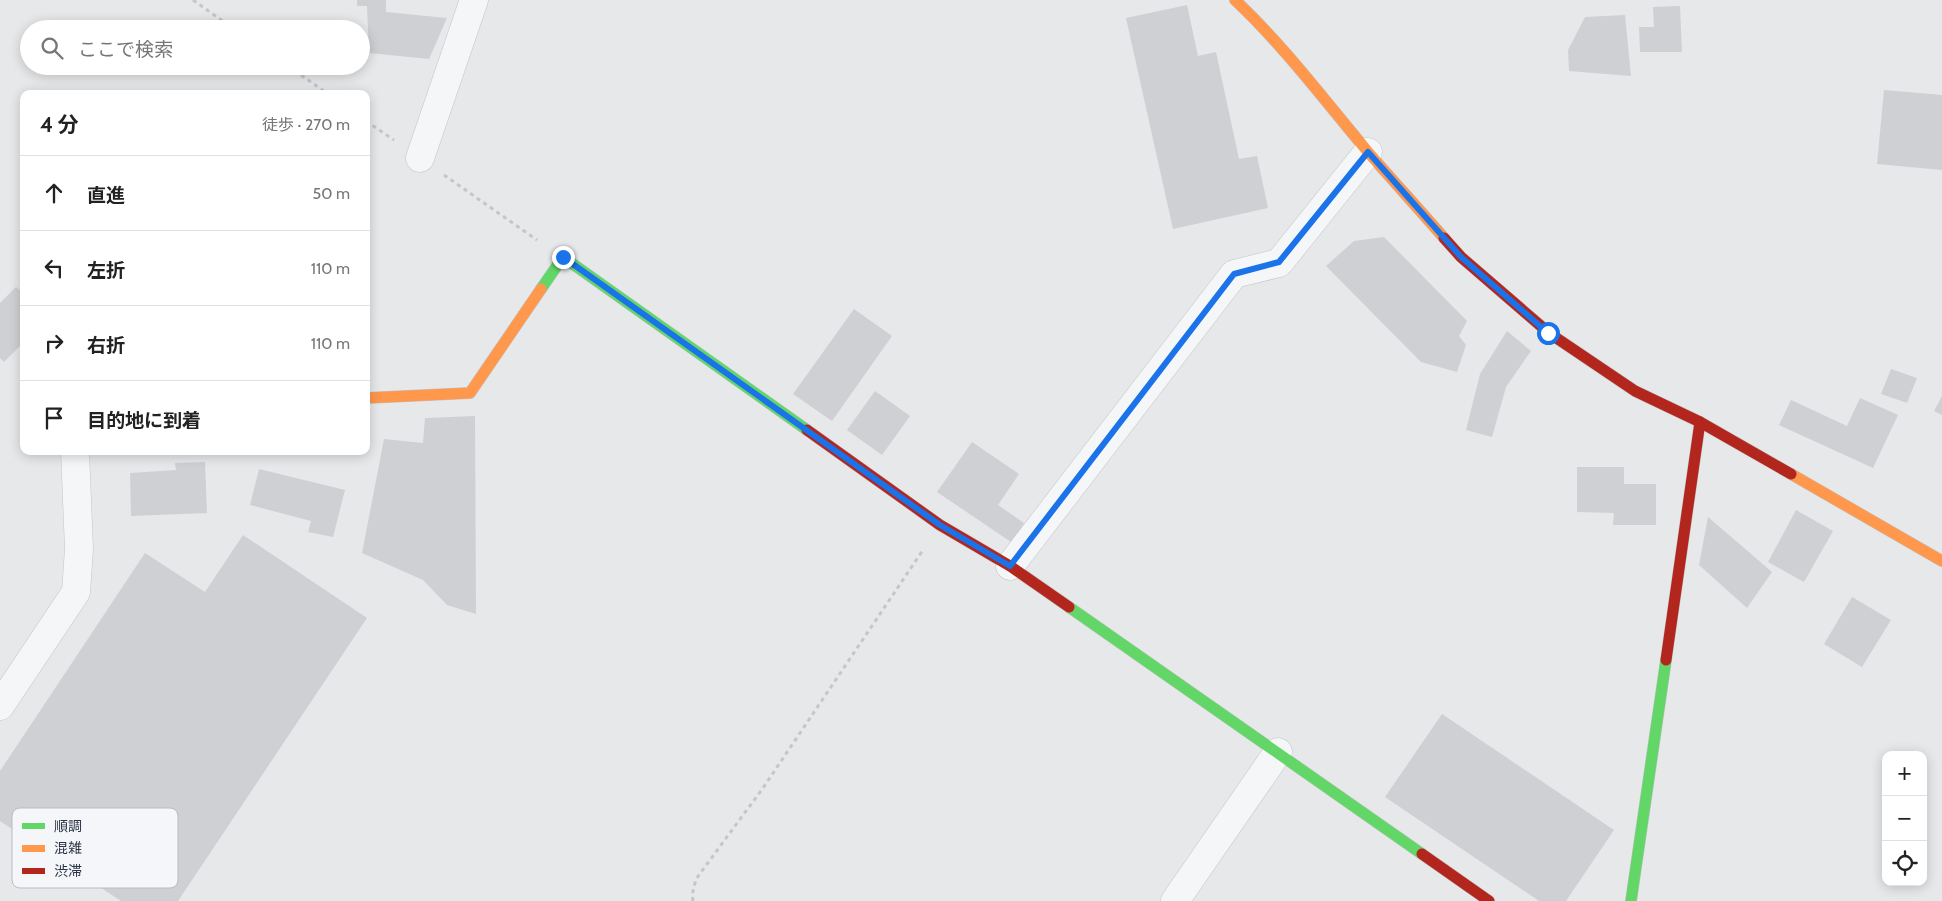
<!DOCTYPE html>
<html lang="ja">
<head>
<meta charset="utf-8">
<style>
	body { margin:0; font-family:Cabin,"Noto Sans JP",sans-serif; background:#f2f2f2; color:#222 }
	.controls { position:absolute; right:15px; bottom:15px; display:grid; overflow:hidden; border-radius:10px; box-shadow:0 2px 12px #0003 }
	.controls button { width:45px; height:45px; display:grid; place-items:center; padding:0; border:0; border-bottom:1px solid #e0e0e0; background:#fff; color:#222; font:25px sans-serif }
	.stop { position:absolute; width:15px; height:15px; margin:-11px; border:4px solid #1a73e8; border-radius:50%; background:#fff }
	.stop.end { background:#1a73e8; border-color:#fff; box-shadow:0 1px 5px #0008 }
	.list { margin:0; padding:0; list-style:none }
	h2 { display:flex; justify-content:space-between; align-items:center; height:65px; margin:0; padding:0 20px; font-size:21px }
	h2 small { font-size:16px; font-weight:400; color:#767676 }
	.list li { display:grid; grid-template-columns:32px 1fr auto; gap:15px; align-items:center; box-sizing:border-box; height:75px; padding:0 20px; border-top:1px solid #e0e0e0 }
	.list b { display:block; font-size:19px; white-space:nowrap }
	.list em { font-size:16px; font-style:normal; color:#767676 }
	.icon { flex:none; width:28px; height:28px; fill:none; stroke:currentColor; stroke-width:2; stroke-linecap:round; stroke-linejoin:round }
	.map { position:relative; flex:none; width:1942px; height:901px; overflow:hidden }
	.search { position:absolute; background:#fff; box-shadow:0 2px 12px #0003; left:20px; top:20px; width:350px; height:55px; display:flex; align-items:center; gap:12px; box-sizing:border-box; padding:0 18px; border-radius:28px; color:#767676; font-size:19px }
	.panel { position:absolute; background:#fff; box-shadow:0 2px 12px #0003; left:20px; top:90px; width:350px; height:365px; border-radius:10px }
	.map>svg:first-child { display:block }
	.building { fill:#ced0d3 }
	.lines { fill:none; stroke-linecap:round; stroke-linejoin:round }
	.street-casing { stroke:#c4c6c8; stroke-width:29 }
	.fast-casing { stroke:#c4c6c8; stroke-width:12 }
	.slow-casing { stroke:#c4c6c8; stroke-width:12 }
	.jam-casing { stroke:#c4c6c8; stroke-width:12 }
	.path { stroke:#c5c6ca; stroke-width:3; stroke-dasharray:4 4; stroke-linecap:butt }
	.street { stroke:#f5f6f7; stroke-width:28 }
	.fast { stroke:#63d668; stroke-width:11 }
	.slow { stroke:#ff974d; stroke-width:11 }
	.jam { stroke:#b3261e; stroke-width:11 }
	.route { stroke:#1a73e8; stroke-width:6 }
	.key { fill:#f4f6f9; stroke:#b8bcc3; stroke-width:1 }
	.key-label { font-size:14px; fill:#2b3445 }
</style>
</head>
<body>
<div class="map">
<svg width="1942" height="901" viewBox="0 0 1942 901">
	<rect width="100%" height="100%" fill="#e6e8ea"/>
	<!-- building -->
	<g class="building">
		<path d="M357,0H386V12L447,18L429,59L369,53L367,6H357Z"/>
		<path d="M1187,5L1198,56L1216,52L1239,159L1257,156L1268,208L1173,229L1126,18Z"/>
		<path d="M1680,6L1682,52H1640L1639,27H1654L1653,7Z"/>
		<path d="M1625,15L1631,76L1569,71L1568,50L1585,17Z"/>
		<path d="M1884,90L1942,95V170L1877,164Z"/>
		<path d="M1384,237L1467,321L1459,336L1466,345L1457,372L1421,362L1326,266L1354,241Z"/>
		<path d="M16,287L24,294V342L4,362L0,358V303Z"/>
		<path d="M854,309L892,336L832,421L793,394Z"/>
		<path d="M1507,331L1531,351L1506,387L1492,437L1466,430L1480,374Z"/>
		<path d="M1891,369L1917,378L1907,403L1881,394Z"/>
		<path d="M875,391L910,416L882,455L847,430Z"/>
		<path d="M1942,396V415L1934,411Z"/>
		<path d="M1860,398L1898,415L1873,468L1779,425L1791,400L1847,426Z"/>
		<path d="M475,416L476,614L447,605L423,580L362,553L384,439L423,443L425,418Z"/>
		<path d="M972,442L1019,474L998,505L1024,523L1011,542L937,492Z"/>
		<path d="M205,462L207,513L131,516L130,473L176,470L175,463Z"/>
		<path d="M1577,467H1624V484H1656V525H1613L1614,513L1577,512Z"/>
		<path d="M259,469L345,490L333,537L308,532L311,521L250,505Z"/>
		<path d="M1796,510L1833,531L1804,582L1768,562Z"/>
		<path d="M1708,517L1772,572L1747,608L1699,565Z"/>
		<path d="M243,535L367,618L178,901H121L0,821V771L145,553L205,592Z"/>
		<path d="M1852,597L1891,620L1862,667L1824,644Z"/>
		<path d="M1442,714L1614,830L1566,901H1539L1385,797Z"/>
	</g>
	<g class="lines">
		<!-- street casing -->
		<g class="street-casing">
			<g id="street">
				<path d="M420,158L474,0"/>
				<path d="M1010,566L1234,274L1279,263L1368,152"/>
				<path d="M0,706L76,592L79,549L75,451"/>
				<path d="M1175,901L1278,752"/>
			</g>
		</g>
		<!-- fast casing -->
		<g class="fast-casing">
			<g id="fast">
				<path d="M541,289L563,257L807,430"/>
				<path d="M1069,607L1422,854"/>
				<path d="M1631,901L1666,660"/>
			</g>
		</g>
		<!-- slow casing -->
		<g class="slow-casing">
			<g id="slow">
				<path d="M1235,0C1284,46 1325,101 1368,152C1393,181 1419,209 1444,238"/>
				<path d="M366,398L470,393L541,289"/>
				<path d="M1791,474L1942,561"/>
			</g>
		</g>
		<!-- jam casing -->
		<g class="jam-casing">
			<g id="jam">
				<path d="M1444,238L1461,257L1549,333L1635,391L1700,422L1791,474"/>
				<path d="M807,430L940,525L1010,566L1069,607"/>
				<path d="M1666,660L1700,422"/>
				<path d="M1422,854L1489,901"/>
			</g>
		</g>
		<!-- path -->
		<g class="path">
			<path d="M193,0L234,29"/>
			<path d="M288,66L328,94"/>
			<path d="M366,121L394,140"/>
			<path d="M444,175L537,240"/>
			<path d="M693,901L692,895L696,879L763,788L923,550"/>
		</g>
		<!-- street -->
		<use href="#street" class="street"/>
		<!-- fast -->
		<use href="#fast" class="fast"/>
		<!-- slow -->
		<use href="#slow" class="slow"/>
		<!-- jam -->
		<use href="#jam" class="jam"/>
	</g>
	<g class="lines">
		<!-- route -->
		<path class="route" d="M563,257L940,525L1010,566L1234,274L1279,262L1368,152L1461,257L1548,333"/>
	</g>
	<!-- legend -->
	<rect x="12" y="808" width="166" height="80" rx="8" class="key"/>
	<rect x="22" y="823" width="23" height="6" fill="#63d668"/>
	<rect x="22" y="845" width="23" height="7" fill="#ff974d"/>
	<rect x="22" y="868" width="23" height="6" fill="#b3261e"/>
	<g class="key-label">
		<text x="54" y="831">順調</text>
		<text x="54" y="853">混雑</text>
		<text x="54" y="876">渋滞</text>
	</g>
</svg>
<div class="controls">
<button>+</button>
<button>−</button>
<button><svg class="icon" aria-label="locate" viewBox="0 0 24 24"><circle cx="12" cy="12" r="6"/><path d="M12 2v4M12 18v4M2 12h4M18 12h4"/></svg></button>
</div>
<div class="stop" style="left:1548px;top:333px"></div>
<div class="stop end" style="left:563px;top:257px"></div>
<div class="search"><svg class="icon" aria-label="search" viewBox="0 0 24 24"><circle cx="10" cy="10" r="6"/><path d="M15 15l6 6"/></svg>ここで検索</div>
<section class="panel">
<h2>4 分<small>徒歩 · 270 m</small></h2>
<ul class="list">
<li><svg class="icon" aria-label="ahead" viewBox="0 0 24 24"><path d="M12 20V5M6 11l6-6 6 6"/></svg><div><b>直進</b></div><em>50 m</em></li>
<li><svg class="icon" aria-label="left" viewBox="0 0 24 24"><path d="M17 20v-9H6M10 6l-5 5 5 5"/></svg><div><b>左折</b></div><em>110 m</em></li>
<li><svg class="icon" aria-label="right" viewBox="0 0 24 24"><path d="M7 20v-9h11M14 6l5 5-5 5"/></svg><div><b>右折</b></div><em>110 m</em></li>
<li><svg class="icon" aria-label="arrive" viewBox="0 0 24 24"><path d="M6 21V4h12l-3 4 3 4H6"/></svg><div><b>目的地に到着</b></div></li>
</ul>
</section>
</div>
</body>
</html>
